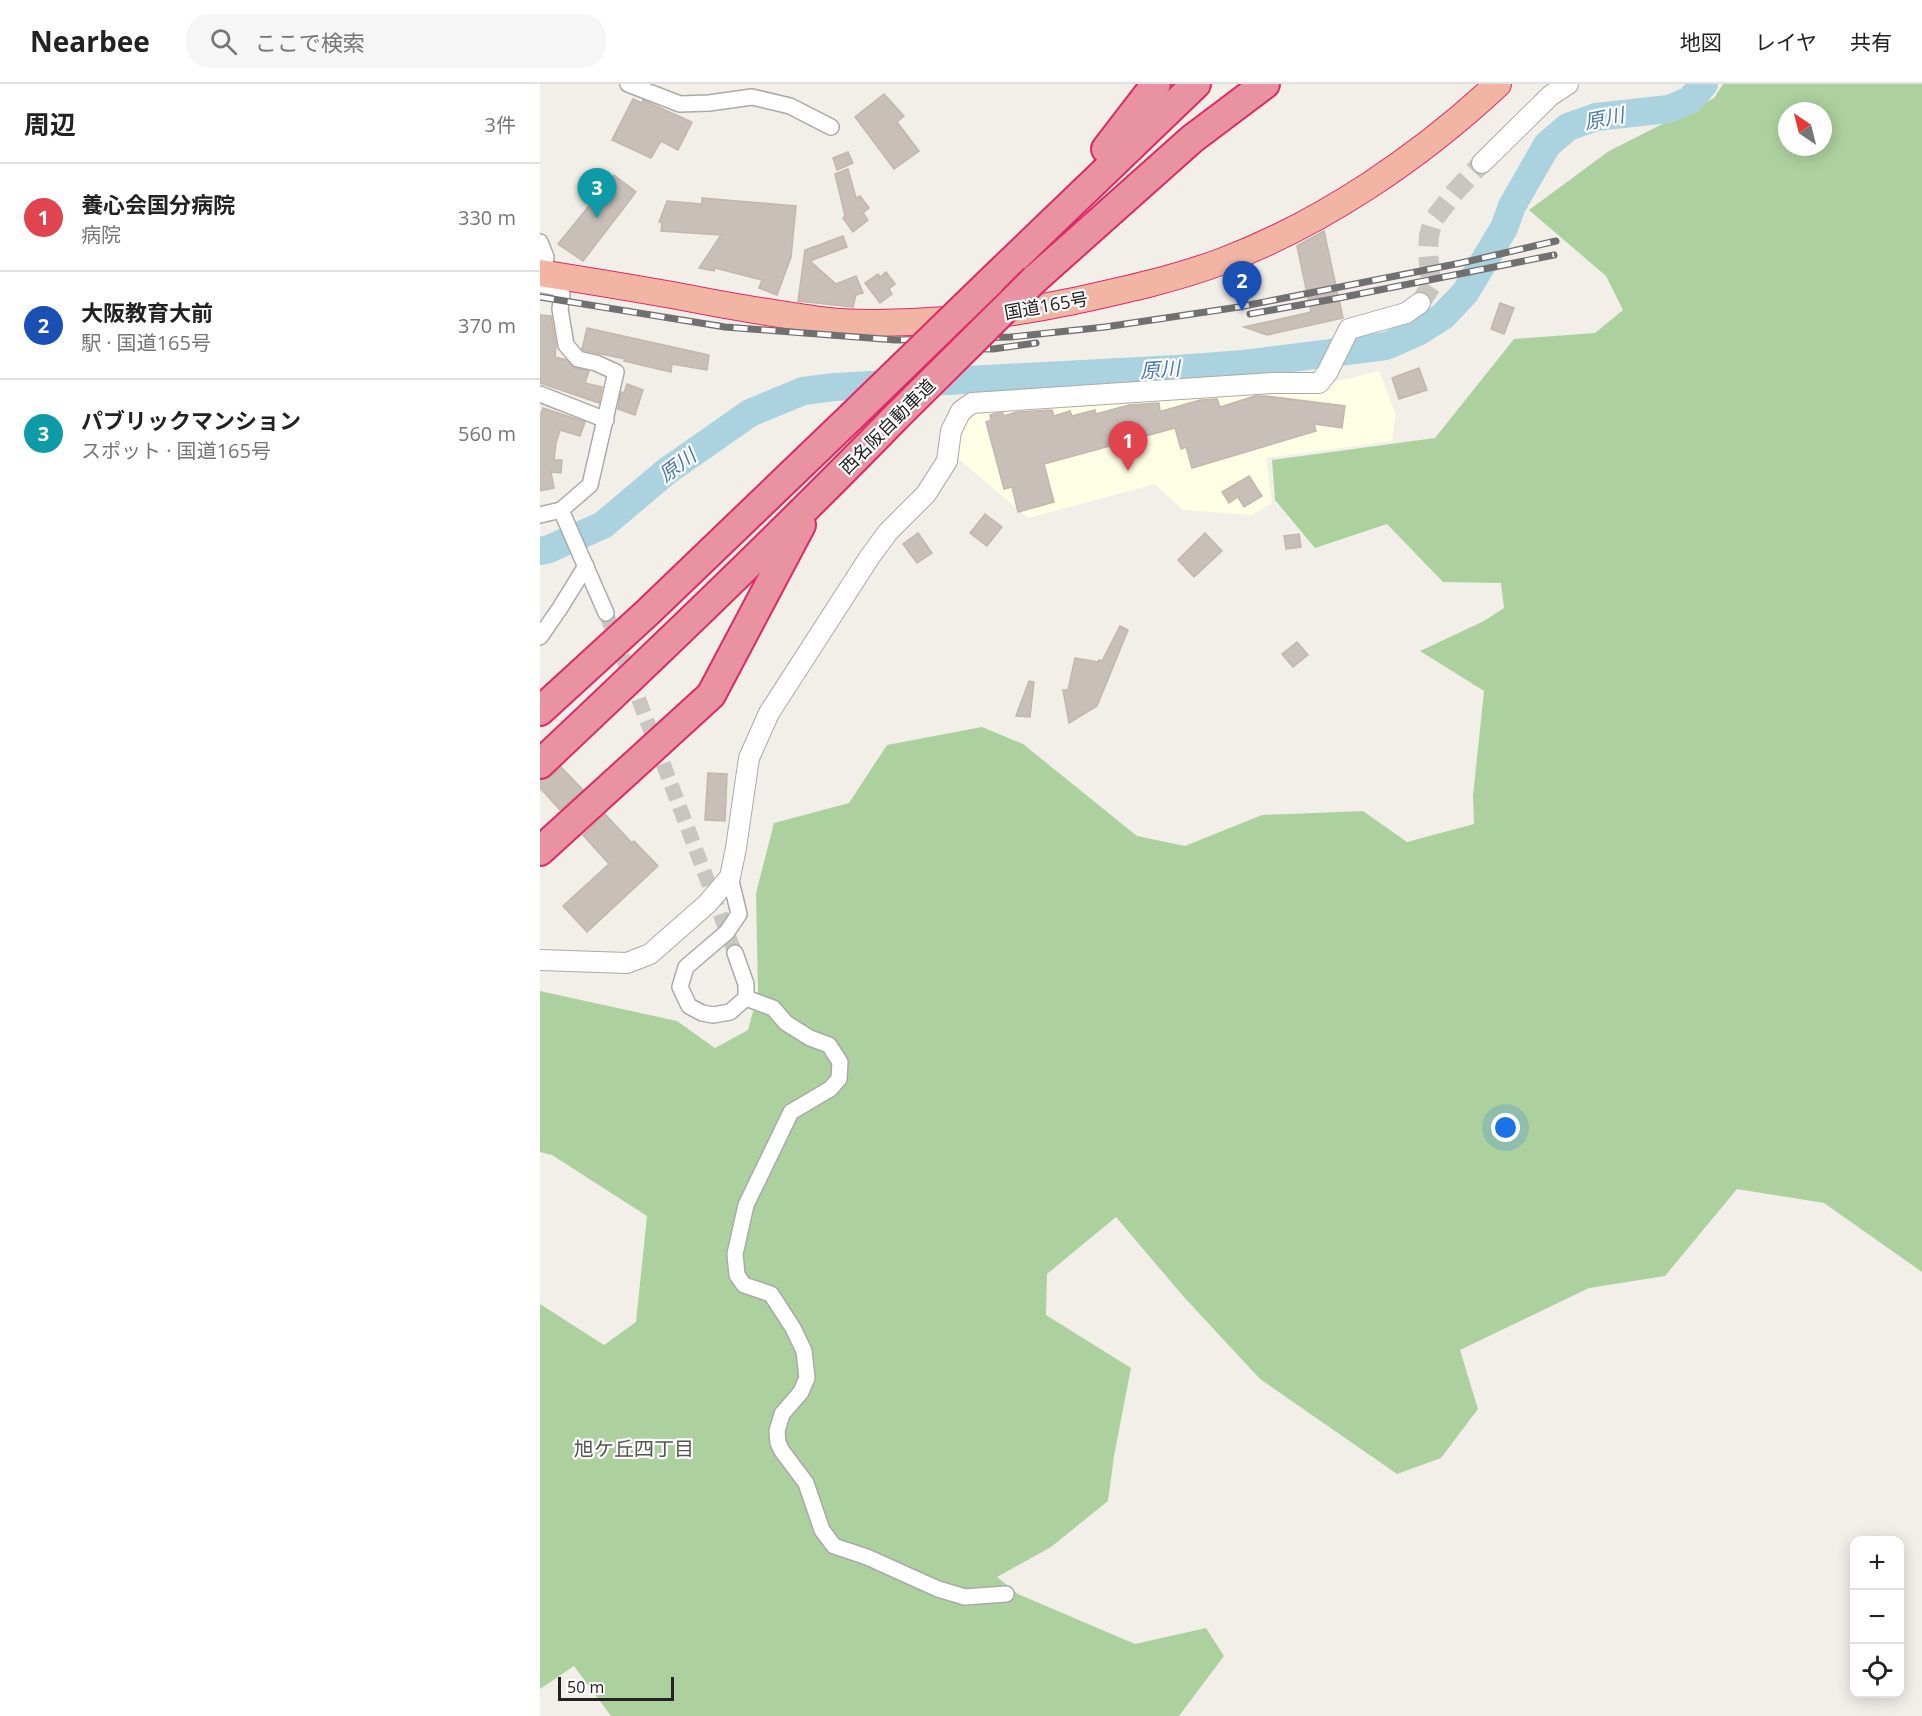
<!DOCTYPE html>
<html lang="ja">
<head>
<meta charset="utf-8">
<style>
	body { margin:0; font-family:"Open Sans","Noto Sans JP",sans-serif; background:#f6f6f6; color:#222 }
	.controls { position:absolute; right:18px; bottom:18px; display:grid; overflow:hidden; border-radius:12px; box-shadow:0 3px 15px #0003 }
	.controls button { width:54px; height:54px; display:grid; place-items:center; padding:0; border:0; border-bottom:2px solid #e0e0e0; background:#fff; color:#222; font:30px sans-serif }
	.compass { position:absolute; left:1238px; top:18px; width:54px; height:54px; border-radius:50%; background:#fff; box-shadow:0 3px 15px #0003; rotate:325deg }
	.scale { position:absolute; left:18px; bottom:15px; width:116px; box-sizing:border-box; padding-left:6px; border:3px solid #222; border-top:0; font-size:16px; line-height:21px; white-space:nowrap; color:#222; -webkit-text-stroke:4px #fff; paint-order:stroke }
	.you { position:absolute; left:966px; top:1044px; width:21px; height:21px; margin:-15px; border:4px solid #fff; border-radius:50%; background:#1a73e8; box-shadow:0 0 0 9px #1a73e833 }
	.badge { display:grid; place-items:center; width:39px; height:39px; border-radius:50%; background:#d93025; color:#fff; font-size:20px; font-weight:700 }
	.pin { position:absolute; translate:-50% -50px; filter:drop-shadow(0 2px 3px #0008) }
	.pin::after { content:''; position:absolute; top:32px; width:21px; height:18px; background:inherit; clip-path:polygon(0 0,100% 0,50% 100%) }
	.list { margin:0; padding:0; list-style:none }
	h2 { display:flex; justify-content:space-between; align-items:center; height:78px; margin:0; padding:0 24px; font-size:26px }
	h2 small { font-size:20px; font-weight:400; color:#767676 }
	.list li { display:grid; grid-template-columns:39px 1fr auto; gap:18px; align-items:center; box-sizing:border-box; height:108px; padding:0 24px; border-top:2px solid #e0e0e0 }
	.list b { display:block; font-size:22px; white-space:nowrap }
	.list p { margin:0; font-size:20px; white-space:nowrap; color:#767676 }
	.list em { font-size:20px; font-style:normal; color:#767676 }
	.icon { flex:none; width:33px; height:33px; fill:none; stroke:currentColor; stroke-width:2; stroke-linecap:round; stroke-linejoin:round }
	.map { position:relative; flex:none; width:1382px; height:1632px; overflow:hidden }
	header { display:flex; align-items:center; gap:36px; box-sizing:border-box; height:84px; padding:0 30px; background:#fff; border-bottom:2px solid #e0e0e0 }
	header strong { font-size:28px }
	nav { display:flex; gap:33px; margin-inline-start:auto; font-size:21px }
	.search { width:420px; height:54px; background:#f6f6f6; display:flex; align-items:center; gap:15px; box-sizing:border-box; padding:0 21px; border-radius:24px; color:#767676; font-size:22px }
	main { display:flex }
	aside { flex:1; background:#fff }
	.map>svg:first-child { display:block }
	.education { fill:#ffffe5 }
	.forest { fill:#add19e; fill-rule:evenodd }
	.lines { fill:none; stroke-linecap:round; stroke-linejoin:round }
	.river { stroke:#aad3df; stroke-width:28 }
	.building { fill:#c7bfb8; stroke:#c4b6ab; stroke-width:1.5 }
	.minor-tunnel { stroke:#c8c6c1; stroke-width:15; stroke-dasharray:15 8; stroke-linecap:butt }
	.tertiary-tunnel { stroke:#c8c6c1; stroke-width:20; stroke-dasharray:20 10; stroke-linecap:butt }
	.minor-casing { stroke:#a9a9a9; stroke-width:18 }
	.tertiary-casing { stroke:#a9a9a9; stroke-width:22 }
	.trunk-casing { stroke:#dc2a67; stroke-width:28 }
	.motorway-casing { stroke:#dc2a67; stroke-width:32 }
	.minor { stroke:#fff; stroke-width:15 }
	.tertiary { stroke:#fff; stroke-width:20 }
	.trunk { stroke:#f2b4a3; stroke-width:26 }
	.motorway { stroke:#e892a2; stroke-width:28 }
	.rail-casing { stroke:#707070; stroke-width:7 }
	.rail { stroke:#fff; stroke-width:4.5; stroke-dasharray:14; stroke-linecap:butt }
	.motorway-bridge-casing { stroke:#dc2a67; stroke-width:32; stroke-linecap:butt }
	.motorway-bridge { stroke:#e892a2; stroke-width:28 }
	.labels { text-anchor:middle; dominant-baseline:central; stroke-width:4.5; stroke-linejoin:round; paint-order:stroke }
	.street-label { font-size:18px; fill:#222; stroke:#fff }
	.water-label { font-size:20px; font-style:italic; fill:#4a7aab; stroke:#fff }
	.neighbourhood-label { font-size:20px; fill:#555; stroke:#fff }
</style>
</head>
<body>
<header>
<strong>Nearbee</strong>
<div class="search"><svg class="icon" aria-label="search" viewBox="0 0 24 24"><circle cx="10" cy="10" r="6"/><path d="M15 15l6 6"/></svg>ここで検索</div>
<nav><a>地図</a><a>レイヤ</a><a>共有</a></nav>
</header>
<main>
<aside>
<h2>周辺<small>3件</small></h2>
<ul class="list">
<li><span class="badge" style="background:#e0444e">1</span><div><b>養心会国分病院</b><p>病院</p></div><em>330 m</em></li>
<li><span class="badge" style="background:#1a4fb4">2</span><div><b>大阪教育大前</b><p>駅 · 国道165号</p></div><em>370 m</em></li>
<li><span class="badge" style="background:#0f9aa8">3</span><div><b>パブリックマンション</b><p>スポット · 国道165号</p></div><em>560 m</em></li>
</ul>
</aside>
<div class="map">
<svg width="1382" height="1632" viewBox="0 0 1382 1632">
	<rect width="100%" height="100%" fill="#f2efe9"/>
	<!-- education -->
	<path class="education" d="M839,287L856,331L852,357L726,374L732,419L712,431L643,426L615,400L488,434L418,374L423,340L434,327L771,304Z"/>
	<!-- forest -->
	<path class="forest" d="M1183,0H1382V1188L1284,1119L1197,1105L1125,1192L1049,1204L920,1266L938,1325L901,1374L857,1390L720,1295L643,1212L576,1133L507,1190L506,1231L591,1284L574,1372L568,1417L511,1463L457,1493L478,1510L595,1560L666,1544L684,1572L639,1632H71L34,1582L0,1605V1220L64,1261L96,1238L107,1132L12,1071L0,1068V907L137,937L175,964L208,946L218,909L216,809L234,739L309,719L347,661L442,643L483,660L597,752L645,762L722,731L823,727L867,758L934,740L933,712L944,607L880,567L944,537L964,524L961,499L903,498L847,440L775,464L735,416L732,376L895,354L974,255L1055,249L1083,226L1066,192L989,126L1069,67L1174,14ZM1247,27H1283V63H1247Z"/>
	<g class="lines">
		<!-- river -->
		<path class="river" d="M0,467L9,465L63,441L127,387L210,329L263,307L294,303L636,285L704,280L846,262L878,248L902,233L925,209L964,144L972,122L1007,61L1028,43L1056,33L1129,25L1150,16L1164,0"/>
	</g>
	<!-- building -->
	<g class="building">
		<path d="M344,10L364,32L357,38L379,67L354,85L315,33Z"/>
		<path d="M93,15L102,19L103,16L152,38L138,66L121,57L111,74L72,56Z"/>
		<path d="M308,68L313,79L297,86L293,74Z"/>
		<path d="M308,85L316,114L320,112L329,124L323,129L328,136L313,148L303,134L305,132L295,90Z"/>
		<path d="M74,91L96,108L43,177L18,160Z"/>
		<path d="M162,114L256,122L251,173L237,211L219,204L222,196L175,184L174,187L159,184L181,151L121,147L122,138H119L127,117L162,120Z"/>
		<path d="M784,147L803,234L727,251L704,243L771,228L757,162Z"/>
		<path d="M303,152L307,163L270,177L296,200L316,192L323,209L316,211L313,223L258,217L265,166Z"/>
		<path d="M346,188L355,200L349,205L352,210L340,219L325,199L338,190L340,193Z"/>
		<path d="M960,219L974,224L964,250L951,245Z"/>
		<path d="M0,231L11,232L16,262L15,273L26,276L35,284L49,287L45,299L62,303L59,319L0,299Z"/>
		<path d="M47,244L169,271L167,286L132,280L131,288L84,277L85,275L43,266L42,265Z"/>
		<path d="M879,284L887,306L859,315L852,294Z"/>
		<path d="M87,300L103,306L95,331L78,325L81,308L84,309Z"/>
		<path d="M715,312H725L805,322L802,344L774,340L776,347L652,384L646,363L641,365L635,344L504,380L514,418L478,428L472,403L464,405L446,338L451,336L450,331L457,329H463V332L477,328L512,326L514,332L530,327L532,332L555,326L556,330L589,321L619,319L620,327H622L660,316L677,315L680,323Z"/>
		<path d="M3,324L45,338L40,352L20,346L16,359L14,376H22L21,389L11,388L14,404L0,407V332Z"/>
		<path d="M709,392L722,412L704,423L698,413L689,419L682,408Z"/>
		<path d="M445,430L462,443L447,462L430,449Z"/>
		<path d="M378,449L392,469L377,479L363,460Z"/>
		<path d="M665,449L682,467L654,493L638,476Z"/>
		<path d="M759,450L761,463L746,465L744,452Z"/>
		<path d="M580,542L588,546L557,622L529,639L523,606H528L535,574L558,578L559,576L562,577Z"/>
		<path d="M757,558L768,571L753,583L742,570Z"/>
		<path d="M489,597L494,598L490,633L476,632Z"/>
		<path d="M21,683L43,706L20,726L0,704V696L11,692Z"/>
		<path d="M168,689L187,690L185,737L165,736Z"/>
		<path d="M65,730L92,759L94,757L118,782L47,848L23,822L69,780L43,751Z"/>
	</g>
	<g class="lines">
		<!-- minor-tunnel -->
		<path class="minor-tunnel" d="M66,529L195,869"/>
		<!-- tertiary-tunnel -->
		<path class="tertiary-tunnel" d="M880,219L891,202L888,167L889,151L894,135L915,108L942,79"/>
		<!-- minor casing -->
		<g class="minor-casing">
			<g id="minor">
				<path d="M88,0L140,20L169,19L212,13L250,22L291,43"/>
				<path d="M0,158L6,173L2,201L18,204L22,210L20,225L26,261L38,275L56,279L76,288L50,401L21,426L0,431"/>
				<path d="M0,310L66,336"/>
				<path d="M21,426L66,529"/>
				<path d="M0,553L20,524L46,482"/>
				<path d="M190,793L199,830L187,848L146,883L140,903L149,922L162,929L173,931L190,928L206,914V900L195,869"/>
				<path d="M206,914L233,924L246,939L270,954L289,961L300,978L299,995L290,1005L251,1028L206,1121L195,1170L197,1191L204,1201L231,1210L253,1244L264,1267L267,1294L261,1308L242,1330L237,1347L238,1359L242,1367L266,1399L282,1446L294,1462L327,1473L398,1505L425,1513L466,1510"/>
			</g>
		</g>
		<!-- tertiary casing -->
		<g class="tertiary-casing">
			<g id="tertiary">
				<path d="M942,79L1010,12L1028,0"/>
				<path d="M0,876L87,879L110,870L167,820L190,793L196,764L209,674L229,629L329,474L348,448L386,410L407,377L411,347L421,327L432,319L733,299H779L787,289L809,245L866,229L880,219"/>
			</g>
		</g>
		<!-- trunk casing -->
		<g class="trunk-casing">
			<path id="trunk" d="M0,189C44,196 88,203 132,211C172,219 212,226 253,232C268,234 284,237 299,238C378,242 457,233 534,217C584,206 635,195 683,177C783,139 880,73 958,0"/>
		</g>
		<!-- motorway casing -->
		<g class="motorway-casing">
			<g id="motorway">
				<path d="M566,65L616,0"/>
				<path d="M495,195L652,55L725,0"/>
				<path d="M450,198L656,0"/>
				<path d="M0,627L108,528L311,333"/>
				<path d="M0,680C120,567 239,453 354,335"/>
				<path d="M0,767L171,611L261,441"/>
			</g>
		</g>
		<!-- minor -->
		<use href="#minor" class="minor"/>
		<!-- tertiary -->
		<use href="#tertiary" class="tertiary"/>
		<!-- trunk -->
		<use href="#trunk" class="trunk"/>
		<!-- motorway -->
		<use href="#motorway" class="motorway"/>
		<!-- rail casing -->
		<g class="rail-casing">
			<g id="rail">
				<path d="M0,213L185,243L356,256L471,253L565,243L699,223L921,179L1016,157"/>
				<path d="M710,230L799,214L1014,171"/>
				<path d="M380,264L453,265L496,259"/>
			</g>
		</g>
		<!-- rail -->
		<use href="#rail" class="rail"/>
		<!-- motorway-bridge casing -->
		<g class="motorway-bridge-casing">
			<g id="motorway-bridge">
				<path d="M311,333L450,198"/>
				<path d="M354,335L495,195"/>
			</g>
		</g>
		<!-- motorway-bridge -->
		<use href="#motorway-bridge" class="motorway-bridge"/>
	</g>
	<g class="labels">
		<!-- street labels -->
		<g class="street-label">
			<text transform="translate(506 221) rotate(-10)">国道165号</text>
			<text transform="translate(347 342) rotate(-45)">西名阪自動車道</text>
		</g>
		<!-- water labels -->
		<g class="water-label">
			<text transform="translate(1064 34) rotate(-11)">原川</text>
			<text transform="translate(620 285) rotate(-4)">原川</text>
			<text transform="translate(137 381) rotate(-37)">原川</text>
		</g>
		<!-- neighbourhood labels -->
		<g class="neighbourhood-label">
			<text x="94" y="1364">旭ケ丘四丁目</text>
		</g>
	</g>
</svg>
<div class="controls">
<button>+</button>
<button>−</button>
<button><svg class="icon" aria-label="locate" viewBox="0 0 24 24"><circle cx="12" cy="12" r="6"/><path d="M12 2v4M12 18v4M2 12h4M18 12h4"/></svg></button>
</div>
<svg class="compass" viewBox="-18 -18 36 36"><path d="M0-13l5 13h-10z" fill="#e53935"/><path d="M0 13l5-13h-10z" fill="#767676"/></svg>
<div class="scale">50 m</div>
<div class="you"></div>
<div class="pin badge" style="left:588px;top:387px;background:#e0444e">1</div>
<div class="pin badge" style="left:702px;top:227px;background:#1a4fb4">2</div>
<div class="pin badge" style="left:57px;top:134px;background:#0f9aa8">3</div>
</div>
</main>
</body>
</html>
